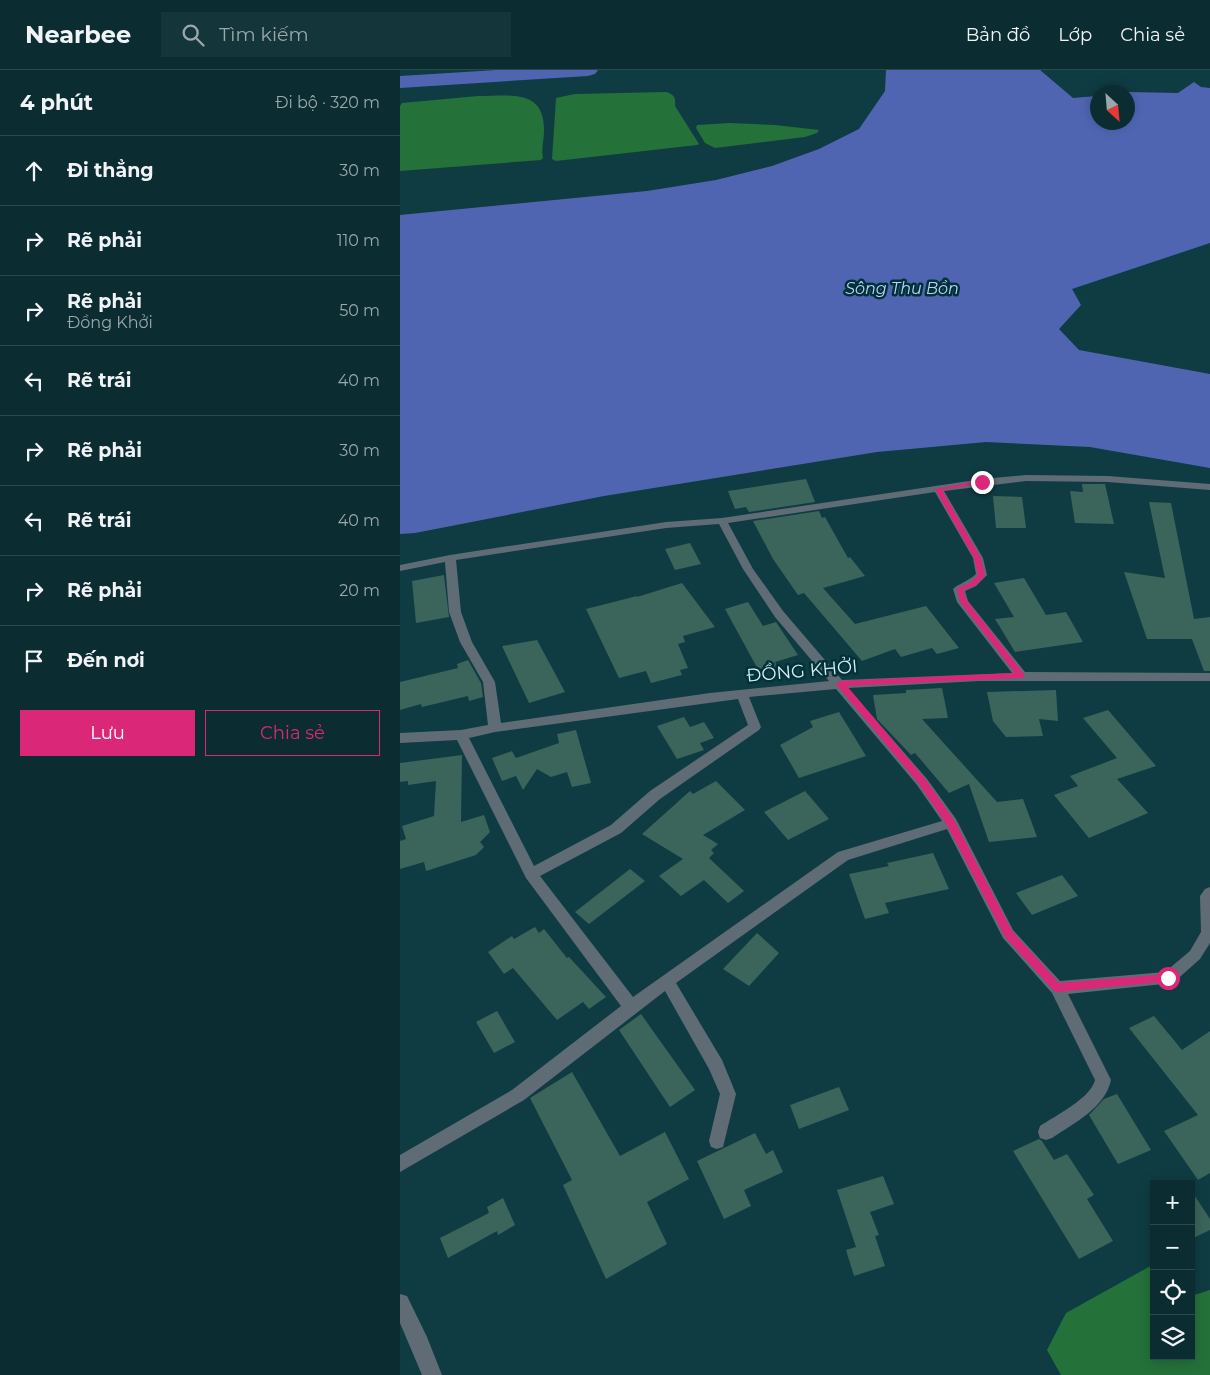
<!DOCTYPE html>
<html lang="vi">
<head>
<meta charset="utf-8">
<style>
	body { margin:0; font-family:Montserrat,sans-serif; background:#14353a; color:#f1f3f6 }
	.controls { position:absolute; right:15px; bottom:15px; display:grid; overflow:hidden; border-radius:0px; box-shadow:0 2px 12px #0003 }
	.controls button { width:45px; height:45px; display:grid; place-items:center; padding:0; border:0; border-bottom:1px solid #2b494d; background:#0b2d32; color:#f1f3f6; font:25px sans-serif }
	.compass { position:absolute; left:690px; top:15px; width:45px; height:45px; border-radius:50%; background:#0b2d32; box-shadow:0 2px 12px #0003; rotate:154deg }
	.stop { position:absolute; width:15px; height:15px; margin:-11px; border:4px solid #db2777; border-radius:50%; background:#fff }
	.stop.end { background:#db2777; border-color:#fff; box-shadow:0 1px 5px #0008 }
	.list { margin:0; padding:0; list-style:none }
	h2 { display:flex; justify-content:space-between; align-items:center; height:65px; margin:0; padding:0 20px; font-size:21px }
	h2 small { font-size:16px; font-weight:400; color:#9aa8ac }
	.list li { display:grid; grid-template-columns:32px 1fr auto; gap:15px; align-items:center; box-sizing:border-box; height:70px; padding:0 20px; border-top:1px solid #2b494d }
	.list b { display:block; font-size:19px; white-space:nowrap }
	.list p { margin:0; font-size:16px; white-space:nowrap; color:#9aa8ac }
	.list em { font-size:16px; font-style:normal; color:#9aa8ac }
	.actions { display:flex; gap:10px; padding:15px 20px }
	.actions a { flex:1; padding:11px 0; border:1px solid #db2777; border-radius:0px; text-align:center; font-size:18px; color:#db2777 }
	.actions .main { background:#db2777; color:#fff }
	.icon { flex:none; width:28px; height:28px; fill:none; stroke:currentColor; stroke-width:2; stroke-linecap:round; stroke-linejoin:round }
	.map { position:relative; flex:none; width:810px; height:1305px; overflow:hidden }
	header { display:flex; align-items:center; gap:30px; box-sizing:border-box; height:70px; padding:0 25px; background:#0b2d32; border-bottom:1px solid #2b494d }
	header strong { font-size:24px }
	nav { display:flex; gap:28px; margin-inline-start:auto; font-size:18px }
	.search { width:350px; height:45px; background:#14353a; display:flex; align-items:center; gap:12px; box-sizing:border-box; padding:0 18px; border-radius:0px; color:#9aa8ac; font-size:19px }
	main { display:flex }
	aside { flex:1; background:#0b2d32 }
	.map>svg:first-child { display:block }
	.green { fill:#25713a }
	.water { fill:#5065b2 }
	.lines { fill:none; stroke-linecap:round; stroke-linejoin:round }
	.river { fill:#5065b2; fill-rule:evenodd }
	.building { fill:#3b645b }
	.minor { fill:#5f6c76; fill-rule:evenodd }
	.route { fill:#db2777 }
	.labels { text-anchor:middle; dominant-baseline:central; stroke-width:5; stroke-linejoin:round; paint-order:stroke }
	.far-water-label { font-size:16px; font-style:italic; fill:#c2d1fb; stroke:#023239 }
	.street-label { font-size:18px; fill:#d7eef2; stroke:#023239 }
</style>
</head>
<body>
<header>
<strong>Nearbee</strong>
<div class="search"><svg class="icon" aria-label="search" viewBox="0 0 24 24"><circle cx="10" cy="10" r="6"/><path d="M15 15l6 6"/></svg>Tìm kiếm</div>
<nav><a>Bản đồ</a><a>Lớp</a><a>Chia sẻ</a></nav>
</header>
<main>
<aside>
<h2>4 phút<small>Đi bộ · 320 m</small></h2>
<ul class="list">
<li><svg class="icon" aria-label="ahead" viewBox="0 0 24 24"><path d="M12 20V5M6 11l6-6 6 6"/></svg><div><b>Đi thẳng</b></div><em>30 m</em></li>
<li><svg class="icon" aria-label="right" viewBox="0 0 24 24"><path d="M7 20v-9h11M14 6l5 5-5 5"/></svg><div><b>Rẽ phải</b></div><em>110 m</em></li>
<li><svg class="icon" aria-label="right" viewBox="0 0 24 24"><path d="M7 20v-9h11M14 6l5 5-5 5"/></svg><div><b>Rẽ phải</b><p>Đồng Khởi</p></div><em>50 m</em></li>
<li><svg class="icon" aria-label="left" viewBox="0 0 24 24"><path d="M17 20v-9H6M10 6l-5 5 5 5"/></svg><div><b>Rẽ trái</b></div><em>40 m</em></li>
<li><svg class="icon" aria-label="right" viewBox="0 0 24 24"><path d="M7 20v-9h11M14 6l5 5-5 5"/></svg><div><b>Rẽ phải</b></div><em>30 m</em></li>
<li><svg class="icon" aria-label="left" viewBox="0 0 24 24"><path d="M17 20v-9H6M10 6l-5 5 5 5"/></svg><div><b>Rẽ trái</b></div><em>40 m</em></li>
<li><svg class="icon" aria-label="right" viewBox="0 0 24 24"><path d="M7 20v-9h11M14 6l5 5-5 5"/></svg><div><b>Rẽ phải</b></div><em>20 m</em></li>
<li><svg class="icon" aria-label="arrive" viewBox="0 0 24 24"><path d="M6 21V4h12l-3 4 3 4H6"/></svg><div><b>Đến nơi</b></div></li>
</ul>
<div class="actions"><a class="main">Lưu</a><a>Chia sẻ</a></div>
</aside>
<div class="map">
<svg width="810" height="1305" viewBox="0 0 810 1305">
	<rect width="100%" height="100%" fill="#0f3c43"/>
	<!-- green -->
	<g class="green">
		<path d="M266,22C274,24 276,28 275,36L299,74L297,75L156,91L152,89L156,28L175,24Z"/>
		<path d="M78,26C109,26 145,18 144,61C144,70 141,79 143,88L141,90L0,101V36L2,33Z"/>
		<path d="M330,53L375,55L419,60L417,63L405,67L315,78L305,73L296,58L297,55Z"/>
		<path d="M754,1194V1286H791V1226L810,1220V1305H661L647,1280L666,1243Z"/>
	</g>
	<!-- water -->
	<path class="water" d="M486,0H640L673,28L697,26L698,52H728V22H725H730L778,23L794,12L801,17L810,18V173L672,219L681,235L659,259L679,280L810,304V398L690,377L586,372L477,382L204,426L15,463L0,464V145L247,121L316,110L372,96L419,79L459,59L485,21Z"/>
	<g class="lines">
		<!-- river -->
		<path class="river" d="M97,0H198L195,4L188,6L0,18V6Z"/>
	</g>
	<!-- building -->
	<g class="building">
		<path d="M406,409L415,432L349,442L346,437L335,439L328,421Z"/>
		<path d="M682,414H705L714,454L675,453L670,421L683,422Z"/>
		<path d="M593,426L622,427L626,458H596Z"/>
		<path d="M749,432L771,433L794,549L810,547V601H804L792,569H747L724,502L765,508Z"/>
		<path d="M419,441L422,448L425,447L448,488L450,487L465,506L423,518L455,554L526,536L559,578L537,584L532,578L501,587L495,579L462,591L404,523L398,525L373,489L353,451Z"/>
		<path d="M290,473L301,494L275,500L265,479Z"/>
		<path d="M44,505L49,547L16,553L12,511Z"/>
		<path d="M624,508L646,545L666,542L683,572L615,582L595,549L614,547L594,513Z"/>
		<path d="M282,513L315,557L283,566L285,572L278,574L288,598L280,600L282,605L251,613L246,601L219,608L186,539L237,526V527Z"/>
		<path d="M348,532L363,556L376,552L398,585L375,592L378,598L360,603L325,539Z"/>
		<path d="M137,570L165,622L129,633L102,576Z"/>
		<path d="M68,590L81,613L83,627L69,631L68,626L22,637L21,634L0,640V612L58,598L57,594Z"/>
		<path d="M542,618L548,648L522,649L597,732L623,729L637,767L589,772L569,714L549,723L515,683L511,685L477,649L473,625L506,623V620Z"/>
		<path d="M656,620L658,651L639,649L643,666L606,667L593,651L587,622Z"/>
		<path d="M708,640L756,696L717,709L748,743L689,768L654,725L678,716L670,706L717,688L683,648Z"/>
		<path d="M439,642L466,686L399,708L380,675L413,657L410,651Z"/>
		<path d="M284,647L290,657L304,652L314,668L300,673L304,680L277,689L257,656Z"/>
		<path d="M176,660L191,713L172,717L167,702L151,707L137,699L123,720L116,706L102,711L92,688L112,681L116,688L159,673L157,664Z"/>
		<path d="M62,685L61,752L84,745L90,762L80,772L84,777L76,785L26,801L24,792L0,799V771L6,769L2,756L34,746L36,711L8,715V711L0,712V693Z"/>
		<path d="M316,711L345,740L303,765L318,774L311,780L314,783L309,788L344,821L328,833L304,810L281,826L259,806L283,789L242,764L290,721L293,724Z"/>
		<path d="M405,721L429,749L388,770L364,742Z"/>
		<path d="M533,783L549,819L485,833L489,843L465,849L449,804L489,796L487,793Z"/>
		<path d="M230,799L245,811L189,854L175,842Z"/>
		<path d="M662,805L678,826L632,845L616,823Z"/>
		<path d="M135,857L139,863L144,859L167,888L169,887L206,927L189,939L183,932L157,950L113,898L104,904L88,882L112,866L114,869Z"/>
		<path d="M357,863L379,883L349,916L323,899Z"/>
		<path d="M97,941L115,972L94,983L76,952Z"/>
		<path d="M241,944L295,1020L270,1037L219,960Z"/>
		<path d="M754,946L782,980L810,961V1103L798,1110L764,1061L798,1045L729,958Z"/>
		<path d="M172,1002L220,1086L265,1062L289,1109L247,1132L267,1174L206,1209L163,1115L172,1110L130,1028Z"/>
		<path d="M439,1017L449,1040L399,1059L390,1035Z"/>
		<path d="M717,1024L751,1080L718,1094L689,1045L704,1029Z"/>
		<path d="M355,1063L366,1084L373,1080L383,1102L344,1120L351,1136L324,1149L297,1091Z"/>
		<path d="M639,1069L642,1071L654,1090L667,1084L694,1125L687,1129L713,1171L679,1189L613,1081Z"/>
		<path d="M483,1106L494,1134L470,1142L479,1165L475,1166L485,1196L454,1206L446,1180L456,1177L437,1120Z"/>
		<path d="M791,1120L810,1149V1160L791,1169Z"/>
		<path d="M103,1128L115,1155L98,1165L97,1161L48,1188L40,1168L89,1143L87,1137Z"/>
	</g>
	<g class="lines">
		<!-- minor -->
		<g class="minor">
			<path d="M626,405L708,406L810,414V420L708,412L626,411L544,421L583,488L587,505L576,516L565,521L568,531L625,602L810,603V611H579L448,618L527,709L556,749L613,860L660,911L765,902L790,881L801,862L800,826L805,819L810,817V873L800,889L773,913L668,924L711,1010C705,1038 674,1053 652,1068L646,1070L640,1068L638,1062L640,1056C655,1046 691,1028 695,1010L652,923L603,868L547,759L448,790L276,913L322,990L336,1024L323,1077L317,1079L311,1077L309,1071L320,1024L309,999L265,921L124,1030L0,1102V1085L112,1020L221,936L126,808L57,670L0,673V663L61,660L88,655L83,612L60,572L49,542L45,492L0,501V495L50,485L266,452L322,448L582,409ZM535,422L573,488L576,504C569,511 558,514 553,519L557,532L612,603L442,610L383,541L353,499L328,453ZM319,454L343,499L375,547L429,611L310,623L101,653L95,612L72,572L61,542L56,490L266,458ZM436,619L517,715L542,751L438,782L233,927L140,806L221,763L260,729L359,660L361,657L349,627ZM338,629L348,655L250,721L211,755L134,796L69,668L95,662Z"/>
			<path d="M0,1224L7,1226L27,1267L42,1305H22L0,1253Z"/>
		</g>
	</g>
	<!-- route -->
	<path class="route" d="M582,410L585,412L584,413L542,420L581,488L585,506L575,516L563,520L567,531L624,604V608L447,616L526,710L554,750L612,861L659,913L768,904L773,908L771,911L657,922L654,921L605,867L547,755L519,714L436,614L440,611L615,603L560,532L557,518L570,513L578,505L574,488L535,419Z"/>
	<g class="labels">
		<!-- far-water labels -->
		<g class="far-water-label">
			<text x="502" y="218">Sông Thu Bồn</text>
		</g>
		<!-- street labels -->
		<g class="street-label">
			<text transform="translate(402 601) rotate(-5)">ĐỒNG KHỞI</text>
		</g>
	</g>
</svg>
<div class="controls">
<button>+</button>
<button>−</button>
<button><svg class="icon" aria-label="locate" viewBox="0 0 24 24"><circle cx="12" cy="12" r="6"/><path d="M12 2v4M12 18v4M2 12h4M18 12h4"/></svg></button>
<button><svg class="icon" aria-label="layers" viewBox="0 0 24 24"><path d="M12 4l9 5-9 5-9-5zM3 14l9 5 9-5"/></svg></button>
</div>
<svg class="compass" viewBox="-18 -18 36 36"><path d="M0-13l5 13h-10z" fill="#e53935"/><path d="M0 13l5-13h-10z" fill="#9aa8ac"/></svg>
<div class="stop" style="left:768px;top:908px"></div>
<div class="stop end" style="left:582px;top:412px"></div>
</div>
</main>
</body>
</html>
